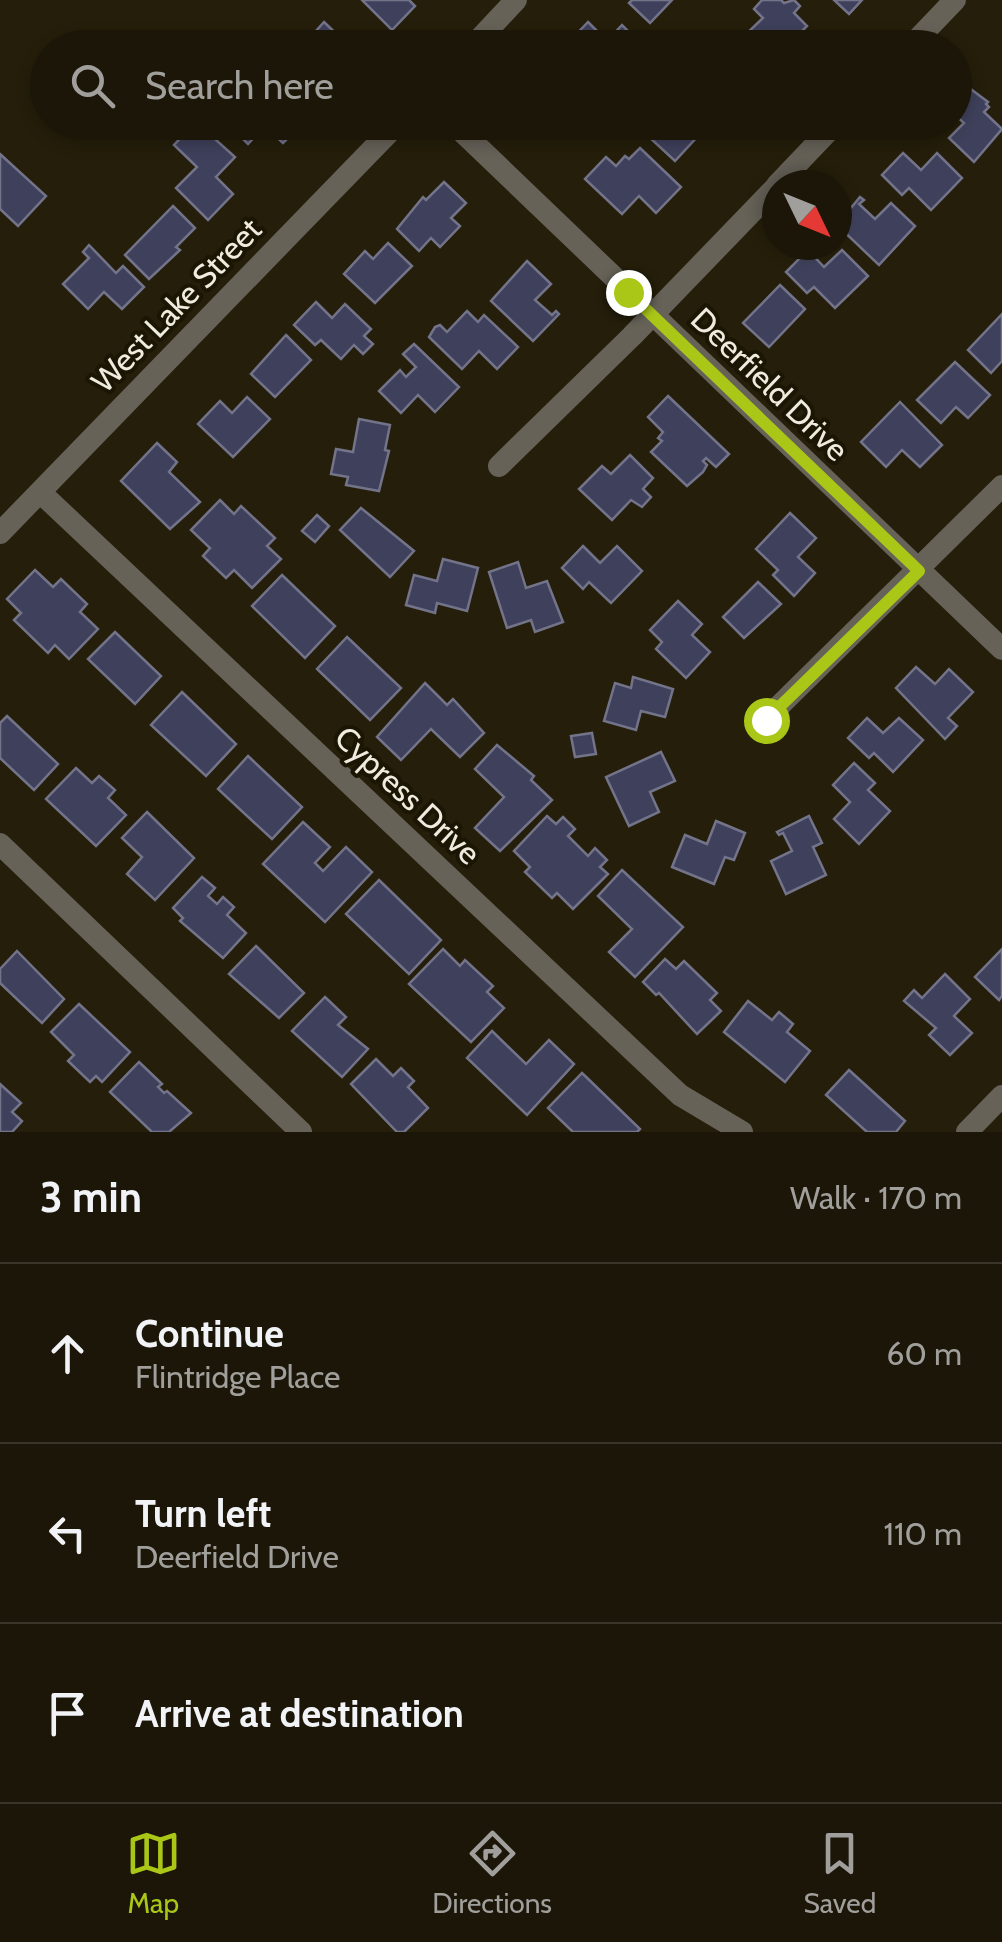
<!DOCTYPE html>
<html lang="en">
<head>
<meta charset="utf-8">
<style>
	body { margin:0; font-family:Cabin,sans-serif; background:#282316; color:#f1f3f6 }
	.compass { position:absolute; left:762px; top:170px; width:90px; height:90px; border-radius:50%; background:#1b1608; box-shadow:0 5px 15px #0003; rotate:133deg }
	.stop { position:absolute; width:30px; height:30px; margin:-22px; border:8px solid #aac718; border-radius:50%; background:#fff }
	.stop.end { background:#aac718; border-color:#fff; box-shadow:0 2px 10px #0008 }
	.list { margin:0; padding:0; list-style:none }
	h2 { display:flex; justify-content:space-between; align-items:center; height:130px; margin:0; padding:0 40px; font-size:42px }
	h2 small { font-size:32px; font-weight:400; color:#a09f9c }
	.list li { display:grid; grid-template-columns:65px 1fr auto; gap:30px; align-items:center; box-sizing:border-box; height:180px; padding:0 40px; border-top:2px solid #393529 }
	.list b { display:block; font-size:38px; white-space:nowrap }
	.list p { margin:0; font-size:32px; white-space:nowrap; color:#a09f9c }
	.list em { font-size:32px; font-style:normal; color:#a09f9c }
	.icon { flex:none; width:55px; height:55px; fill:none; stroke:currentColor; stroke-width:2; stroke-linecap:round; stroke-linejoin:round }
	.map { position:relative; flex:none; width:1002px; height:1132px; overflow:hidden }
	.search { position:absolute; background:#1b1608; box-shadow:0 5px 15px #0003; left:30px; right:30px; top:30px; height:110px; display:flex; align-items:center; gap:25px; box-sizing:border-box; padding:0 35px; border-radius:55px; color:#a09f9c; font-size:38px }
	.sheet { height:670px; background:#1b1608 }
	nav { display:flex; justify-content:space-around; align-items:center; box-sizing:border-box; height:140px; border-top:2px solid #393529; background:#1b1608; font-size:28px; color:#a09f9c }
	nav a { display:grid; justify-items:center; gap:5px }
	nav .on { color:#aac718 }
	.map>svg:first-child { display:block }
	.building { fill:#3f405b; stroke:#73748a; stroke-width:2.5 }
	.lines { fill:none; stroke-linecap:round; stroke-linejoin:round }
	.street { stroke:#666258; stroke-width:22 }
	.route { stroke:#aac718; stroke-width:12 }
	.labels { text-anchor:middle; dominant-baseline:central; stroke-width:8; stroke-linejoin:round; paint-order:stroke }
	.street-label { font-size:32px; fill:#efecdf; stroke:#1b1503 }
</style>
</head>
<body>
<div class="map">
<svg width="1002" height="1132" viewBox="0 0 1002 1132">
	<rect width="100%" height="100%" fill="#241e0a"/>
	<!-- building -->
	<g class="building">
		<path d="M362,0H409L415,6L392,30Z"/>
		<path d="M632,0H672L650,23L629,3Z"/>
		<path d="M762,0H781L784,3L794,0L800,6L794,13L807,26L792,41L798,48H754L743,37L763,18L754,9Z"/>
		<path d="M834,0H862L849,14Z"/>
		<path d="M324,22L351,48H316L308,40Z"/>
		<path d="M588,22L607,41L622,25L645,48H570L567,44Z"/>
		<path d="M968,87L988,102L986,104L989,107L984,112L1002,129L974,162L949,138L964,123L954,114V101Z"/>
		<path d="M196,122L235,157L216,177L233,194L208,220L176,188L197,167L174,145Z"/>
		<path d="M226,122H304L283,143L265,126L248,144Z"/>
		<path d="M662,122H709L710,123L675,161L649,137Z"/>
		<path d="M640,148L681,187L656,213L639,196L622,214L585,179L606,157L616,166L625,156L629,159Z"/>
		<path d="M903,153L921,170L937,153L962,178L931,210L909,188L902,195L882,175Z"/>
		<path d="M0,154L46,196L18,226L0,209Z"/>
		<path d="M444,182L466,203L451,218L460,226L440,247L431,238L419,251L397,229L423,197L426,200Z"/>
		<path d="M860,197L864,200L859,204L875,219L891,203L915,226L879,265L837,225Z"/>
		<path d="M173,206L195,228L176,247L180,250L149,279L125,255Z"/>
		<path d="M388,243L412,266L375,303L344,274L365,251L373,259Z"/>
		<path d="M89,245L116,273L123,266L144,287L122,309L104,292L88,309L63,284L89,258L83,252Z"/>
		<path d="M808,250L824,267L842,250L868,276L835,308L814,287L807,293L786,272Z"/>
		<path d="M527,261L551,284L535,300L552,315L556,311L559,314L533,341L491,301Z"/>
		<path d="M780,285L805,309L769,347L743,323Z"/>
		<path d="M316,302L332,318L345,304L371,329L364,336L373,344L363,354L354,345L341,359L321,340L315,345L294,325Z"/>
		<path d="M467,311L478,322L484,315L518,347L497,369L479,351L462,369L429,337L435,327L440,325L447,332Z"/>
		<path d="M1002,314V361L991,373L968,350Z"/>
		<path d="M286,335L311,360L275,397L251,374Z"/>
		<path d="M414,344L459,387L435,412L418,395L401,413L379,391L400,370L406,377L416,367L403,354Z"/>
		<path d="M955,362L990,395L968,418L956,407L941,423L917,400Z"/>
		<path d="M668,396L729,454L716,467L706,458L703,461L707,465L703,472L687,486L651,452L662,441L658,438L663,432L648,417Z"/>
		<path d="M247,397L270,419L233,457L198,424L220,401L232,413Z"/>
		<path d="M900,402L942,445L920,467L902,450L886,467L861,442Z"/>
		<path d="M359,419L390,425L385,450L389,451L379,491L346,485L348,477L331,474L336,449L353,452Z"/>
		<path d="M157,443L177,462L169,472L200,502L170,529L121,481Z"/>
		<path d="M630,455L653,478L643,489L651,497L642,507L631,500L612,520L579,489L602,466L611,474Z"/>
		<path d="M220,500L234,514L241,506L275,538L267,546L281,559L252,588L234,570L226,578L203,556L210,548L191,530Z"/>
		<path d="M361,508L414,551L390,577L340,530Z"/>
		<path d="M790,513L816,538L798,557L815,573L794,596L773,575L778,570L756,549Z"/>
		<path d="M317,515L329,526L315,542L302,531Z"/>
		<path d="M583,546L600,563L617,546L642,571L611,603L589,582L583,589L562,568Z"/>
		<path d="M443,559L478,568L467,611L437,603L435,613L406,605L414,575L437,581Z"/>
		<path d="M518,562L526,588L547,581L563,622L535,632L531,620L507,628L489,572Z"/>
		<path d="M35,570L53,587L61,579L87,604L80,612L98,629L69,659L55,645L48,653L14,620L21,613L7,599Z"/>
		<path d="M282,575L335,626L305,658L252,606Z"/>
		<path d="M758,582L781,604L744,638L723,617Z"/>
		<path d="M678,601L702,624L692,635L710,652L686,678L656,649L662,642L650,630Z"/>
		<path d="M115,632L161,676L135,704L88,659Z"/>
		<path d="M347,637L401,688L370,720L317,669Z"/>
		<path d="M916,667L935,684L949,669L973,692L948,718L957,726L945,739L896,688Z"/>
		<path d="M633,677L673,689L665,717L641,711L636,730L604,721L615,683L631,688Z"/>
		<path d="M425,683L447,705L453,699L484,733L460,757L431,729L401,760L377,737Z"/>
		<path d="M182,692L236,744L206,776L151,725Z"/>
		<path d="M7,716L58,764L34,790L0,758V723Z"/>
		<path d="M867,718L883,733L899,718L923,740L893,772L874,753L869,758L848,738Z"/>
		<path d="M592,733L596,754L575,757L571,736Z"/>
		<path d="M497,745L534,776L531,780L552,800L500,851L475,828L504,797L475,769Z"/>
		<path d="M661,752L675,781L650,792L659,812L629,826L606,777Z"/>
		<path d="M248,756L302,807L272,839L218,789Z"/>
		<path d="M854,763L875,783L868,790L890,811L859,844L834,819L850,802L833,785Z"/>
		<path d="M76,768L92,783L99,776L115,790L108,798L126,815L96,846L46,799Z"/>
		<path d="M147,812L194,858L155,900L127,874L142,857L122,838Z"/>
		<path d="M547,816L556,824L563,817L575,829L568,836L588,856L595,848L607,860L600,867L608,874L573,909L557,893L552,898L525,872L530,867L514,851Z"/>
		<path d="M809,816L822,843L813,847L826,875L786,894L771,861L792,851L783,833L779,835L777,832Z"/>
		<path d="M716,821L745,833L734,860L725,857L714,884L672,867L685,835L707,844Z"/>
		<path d="M303,822L330,847L315,863L323,871L346,847L372,872L325,922L263,864Z"/>
		<path d="M622,870L683,927L635,977L609,952L632,929L598,896Z"/>
		<path d="M202,877L215,888L208,896L217,904L223,897L234,907L227,915L246,933L223,958L180,921L183,918L173,908Z"/>
		<path d="M379,880L441,940L409,974L346,914Z"/>
		<path d="M256,946L304,993L279,1018L229,974Z"/>
		<path d="M443,949L460,966L465,960L493,986L487,992L504,1008L471,1042L409,984Z"/>
		<path d="M1002,949V996L999,1000L975,977Z"/>
		<path d="M17,951L64,999L42,1023L0,983V969Z"/>
		<path d="M665,959L676,969L684,961L717,993L710,1000L721,1011L697,1034L659,993L656,995L643,982Z"/>
		<path d="M945,974L970,999L954,1016L972,1033L950,1055L929,1035L936,1028L904,1001L914,990L922,998Z"/>
		<path d="M325,997L346,1017L338,1025L368,1049L342,1077L292,1031Z"/>
		<path d="M748,1001L772,1020L779,1012L793,1024L787,1032L810,1051L785,1082L724,1032Z"/>
		<path d="M79,1004L130,1052L102,1082L96,1076L90,1082L68,1061L74,1055L51,1032Z"/>
		<path d="M492,1031L526,1064L549,1040L574,1064L527,1115L467,1058Z"/>
		<path d="M376,1059L393,1076L401,1068L414,1081L408,1087L428,1108L404,1132H397L351,1084Z"/>
		<path d="M139,1062L162,1084L158,1087L164,1093L167,1091L191,1113L169,1132H152L110,1092Z"/>
		<path d="M849,1070L905,1121L896,1132H867L826,1095Z"/>
		<path d="M582,1073L640,1129L637,1132H573L548,1108Z"/>
		<path d="M0,1084L21,1103L12,1112L22,1121L12,1132H0Z"/>
	</g>
	<g class="lines">
		<!-- street -->
		<g class="street">
			<path d="M471,48L516,0"/>
			<path d="M909,48L955,0"/>
			<path d="M452,122L1002,649"/>
			<path d="M777,185L837,122"/>
			<path d="M499,466L632,336L777,186"/>
			<path d="M40,492L680,1095L742,1132"/>
			<path d="M0,533L399,122"/>
			<path d="M765,720L1002,486"/>
			<path d="M0,844L301,1132"/>
			<path d="M967,1132L1002,1096"/>
		</g>
	</g>
	<g class="lines">
		<!-- route -->
		<path class="route" d="M628,292L919,571L766,720"/>
	</g>
	<g class="labels">
		<!-- street labels -->
		<g class="street-label">
			<text transform="translate(176 305) rotate(-46)">West Lake Street</text>
			<text transform="translate(770 384) rotate(44)">Deerfield Drive</text>
			<text transform="translate(408 795) rotate(43)">Cypress Drive</text>
		</g>
	</g>
</svg>
<svg class="compass" viewBox="-18 -18 36 36"><path d="M0-13l5 13h-10z" fill="#e53935"/><path d="M0 13l5-13h-10z" fill="#a09f9c"/></svg>
<div class="stop" style="left:766px;top:720px"></div>
<div class="stop end" style="left:628px;top:292px"></div>
<div class="search"><svg class="icon" aria-label="search" viewBox="0 0 24 24"><circle cx="10" cy="10" r="6"/><path d="M15 15l6 6"/></svg>Search here</div>
</div>
<section class="sheet">
<h2>3 min<small>Walk · 170 m</small></h2>
<ul class="list">
<li><svg class="icon" aria-label="ahead" viewBox="0 0 24 24"><path d="M12 20V5M6 11l6-6 6 6"/></svg><div><b>Continue</b><p>Flintridge Place</p></div><em>60 m</em></li>
<li><svg class="icon" aria-label="left" viewBox="0 0 24 24"><path d="M17 20v-9H6M10 6l-5 5 5 5"/></svg><div><b>Turn left</b><p>Deerfield Drive</p></div><em>110 m</em></li>
<li><svg class="icon" aria-label="arrive" viewBox="0 0 24 24"><path d="M6 21V4h12l-3 4 3 4H6"/></svg><div><b>Arrive at destination</b></div></li>
</ul>
</section>
<nav>
<a class="on"><svg class="icon" aria-label="map" viewBox="0 0 24 24"><path d="M3 6l6-2 6 2 6-2v14l-6 2-6-2-6 2zM9 4v14M15 6v14"/></svg>Map</a>
<a><svg class="icon" aria-label="directions" viewBox="0 0 24 24"><path d="M12 3l9 9-9 9-9-9zM9 14v-3h6M13 9l2 2-2 2"/></svg>Directions</a>
<a><svg class="icon" aria-label="saved" viewBox="0 0 24 24"><path d="M7 4h10v16l-5-4-5 4z"/></svg>Saved</a>
</nav>
</body>
</html>
